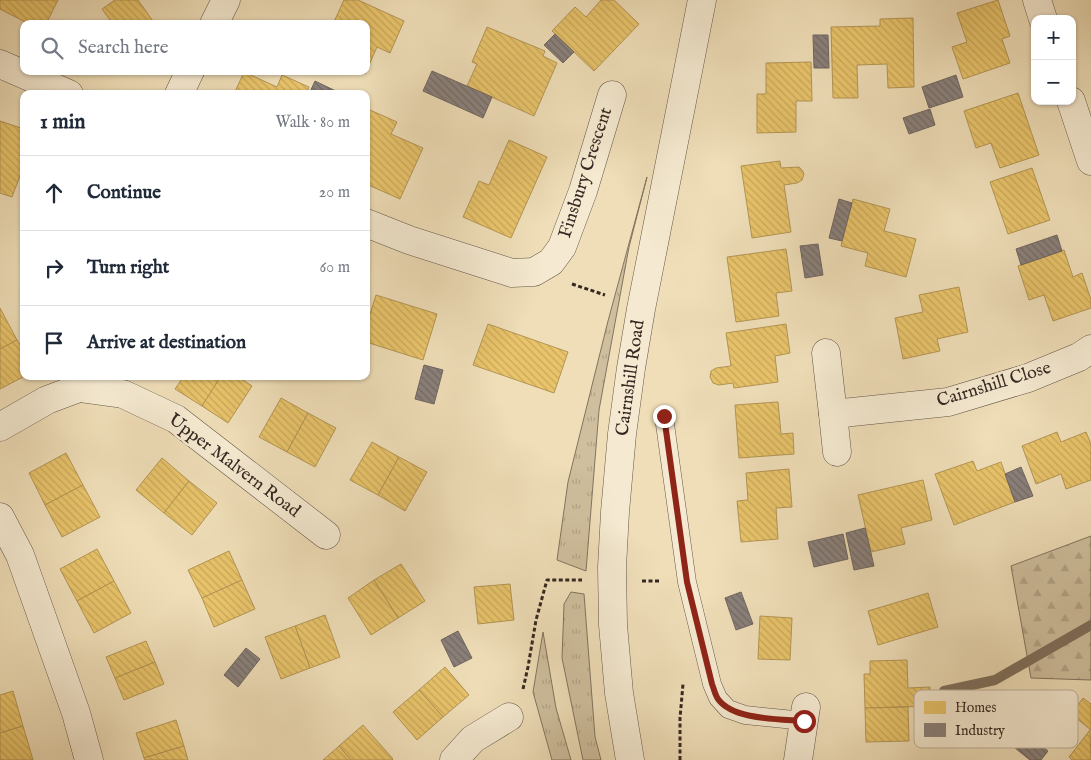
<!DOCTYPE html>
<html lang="en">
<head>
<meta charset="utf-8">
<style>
	body { margin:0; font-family:"IM FELL English",serif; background:#f2f2f3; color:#1f2937 }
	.controls { position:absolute; right:15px; top:15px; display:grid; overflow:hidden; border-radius:10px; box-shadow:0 1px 4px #0004 }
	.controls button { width:45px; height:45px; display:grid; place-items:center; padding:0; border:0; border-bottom:1px solid #e0e1e3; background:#fff; color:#1f2937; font:25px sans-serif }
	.stop { position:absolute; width:15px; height:15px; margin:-11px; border:4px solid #8f2418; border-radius:50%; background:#fff }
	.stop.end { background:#8f2418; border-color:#fff; box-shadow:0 1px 5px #0008 }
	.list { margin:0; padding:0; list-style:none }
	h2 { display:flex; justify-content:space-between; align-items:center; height:65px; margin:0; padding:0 20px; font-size:21px }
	h2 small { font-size:16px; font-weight:400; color:#747a83 }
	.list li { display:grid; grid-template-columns:32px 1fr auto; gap:15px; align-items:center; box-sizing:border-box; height:75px; padding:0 20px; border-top:1px solid #e0e1e3 }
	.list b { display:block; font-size:19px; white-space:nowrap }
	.list em { font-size:16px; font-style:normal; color:#747a83 }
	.icon { flex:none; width:28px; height:28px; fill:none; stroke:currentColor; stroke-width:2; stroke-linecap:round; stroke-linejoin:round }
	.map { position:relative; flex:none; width:1091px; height:760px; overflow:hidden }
	.search { position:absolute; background:#fff; box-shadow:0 1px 4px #0004; left:20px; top:20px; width:350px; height:55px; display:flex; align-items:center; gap:12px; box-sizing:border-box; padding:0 18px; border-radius:10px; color:#747a83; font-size:19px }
	.panel { position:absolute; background:#fff; box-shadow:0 1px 4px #0004; left:20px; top:90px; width:350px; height:290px; border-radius:10px }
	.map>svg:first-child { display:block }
	.grass { fill:url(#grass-tufts); stroke:#827460 }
	.forest { fill:url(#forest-firs); stroke:#827460 }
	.homes { fill:url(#homes-back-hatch); stroke:#b39554 }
	.industry { fill:url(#industry-back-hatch); stroke:#706661 }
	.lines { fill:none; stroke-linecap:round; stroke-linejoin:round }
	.stream { stroke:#7f705d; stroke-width:10 }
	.service-casing { stroke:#645648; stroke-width:19 }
	.minor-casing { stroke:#645648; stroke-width:29 }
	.tertiary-casing { stroke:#645648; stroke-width:29 }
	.path { stroke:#352822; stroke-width:3; stroke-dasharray:4 2.5; stroke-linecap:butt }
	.service { stroke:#f5ead1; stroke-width:18 }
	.minor { stroke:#f5ead1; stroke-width:28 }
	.tertiary { stroke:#f5ead1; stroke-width:28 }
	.route { stroke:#8f2418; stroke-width:6 }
	.labels { text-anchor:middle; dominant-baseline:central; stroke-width:5; stroke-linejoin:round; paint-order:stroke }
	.street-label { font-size:18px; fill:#352822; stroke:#f5ead1 }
	.key { fill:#f5ead1; stroke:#bbb09c; stroke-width:1 }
	.key-label { font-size:14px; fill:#352822 }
</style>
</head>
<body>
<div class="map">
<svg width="1091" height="760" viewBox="0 0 1091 760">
	<defs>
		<pattern id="grass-tufts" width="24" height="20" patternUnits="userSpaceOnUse" patternTransform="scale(1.25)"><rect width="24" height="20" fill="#cfbf9e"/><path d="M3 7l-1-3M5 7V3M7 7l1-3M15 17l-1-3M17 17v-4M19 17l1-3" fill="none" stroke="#b2a488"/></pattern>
		<pattern id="forest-firs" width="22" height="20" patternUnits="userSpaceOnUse" patternTransform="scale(1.25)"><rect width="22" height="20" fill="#cfbf9e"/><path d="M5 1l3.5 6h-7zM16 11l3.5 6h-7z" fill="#b2a488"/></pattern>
		<pattern id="homes-back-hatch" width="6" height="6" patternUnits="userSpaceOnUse" patternTransform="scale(1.25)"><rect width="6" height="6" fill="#e9c46a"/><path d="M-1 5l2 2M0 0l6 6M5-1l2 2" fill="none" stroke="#c8a85c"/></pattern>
		<pattern id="industry-back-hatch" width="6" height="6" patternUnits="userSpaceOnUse" patternTransform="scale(1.25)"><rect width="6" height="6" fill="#8a817c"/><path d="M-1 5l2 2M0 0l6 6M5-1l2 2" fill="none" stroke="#726a65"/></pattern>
	</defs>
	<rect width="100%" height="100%" fill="#efdeb8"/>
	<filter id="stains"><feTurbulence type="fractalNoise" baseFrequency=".004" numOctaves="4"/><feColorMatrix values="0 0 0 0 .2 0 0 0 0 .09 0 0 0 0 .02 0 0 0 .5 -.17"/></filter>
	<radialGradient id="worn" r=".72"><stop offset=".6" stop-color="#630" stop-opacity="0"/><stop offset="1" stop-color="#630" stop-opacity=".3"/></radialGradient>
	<!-- grass -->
	<g class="grass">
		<path d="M647,177L629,247L599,410L586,571L557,560L568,482L608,321Z"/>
		<path d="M571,592L584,594L595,737L601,760H583L562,658L564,604Z"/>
		<path d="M543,632L556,708L571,760H552L533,692Z"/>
	</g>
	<!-- forest -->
	<path class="forest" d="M1091,536V680L1031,678L1011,566Z"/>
	<!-- homes -->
	<g class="homes">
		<path d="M0,0H58L46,24H29L0,9Z"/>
		<path d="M115,0H138L155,24H104L110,20L102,9Z"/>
		<path d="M344,0H358L404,21L390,53L377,47L365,74L359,71H366V24H333Z"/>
		<path d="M601,0H614L639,24L594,71L552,31L575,7L586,17Z"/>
		<path d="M998,0L1010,36L1002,39L1010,63L963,79L952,47L967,42L957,13Z"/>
		<path d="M913,18L914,87L888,88L887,64L857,65L858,98H833L831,27L880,26V19Z"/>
		<path d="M487,27L545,51L543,56L557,63L534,116L467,86L477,64L472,62Z"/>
		<path d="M811,62L812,101H796V132L757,133V94H766V63Z"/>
		<path d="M244,72L277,87L282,75L309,87L306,94H234Z"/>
		<path d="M1018,93L1039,155L1000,168L991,143L976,148L964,111Z"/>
		<path d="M370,110L397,122L391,134L423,148L400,199L366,184V118Z"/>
		<path d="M0,121L24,129V165L12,197L0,193Z"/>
		<path d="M509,140L547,157L511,238L463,217L479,181L489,185Z"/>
		<path d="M780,161L781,168L799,167L802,170L804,174L802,180L797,183L784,185L791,232L752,238L741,166Z"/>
		<path d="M1032,168L1050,220L1008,234L990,182Z"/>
		<path d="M853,199L890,209L884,231L916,239L906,277L865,266L868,253L841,246Z"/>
		<path d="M786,249L792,291L776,293L779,316L736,322L727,257Z"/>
		<path d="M1064,250L1073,277L1082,273L1091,300V308L1053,321L1044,295L1029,300L1018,266Z"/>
		<path d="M959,287L968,332L937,339L940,351L903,359L895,318L923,312L919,295Z"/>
		<path d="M376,295L437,314L423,360L366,342V327Z"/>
		<path d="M0,308L17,340L0,349Z"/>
		<path d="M488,324L568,352L554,393L473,365Z"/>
		<path d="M786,324L790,353L775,356L778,382L734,388L733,383L719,385L713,383L710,377L711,371L716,368L731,366L726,333Z"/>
		<path d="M17,340L24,351V376H25L0,389V349Z"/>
		<path d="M184,376H221L202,406L175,389Z"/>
		<path d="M221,376H237L252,386L228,423L202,406Z"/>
		<path d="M281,398L308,413L287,452L259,437Z"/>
		<path d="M778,402L781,434L793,433L794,454L739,458L735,405Z"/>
		<path d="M308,413L336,428L315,467L287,452Z"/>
		<path d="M1057,432L1061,442L1086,432L1091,444V480L1066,489L1061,474L1036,484L1022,446Z"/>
		<path d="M372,442L399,457L378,495L350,480Z"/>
		<path d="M66,453L83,485L45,505L29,473Z"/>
		<path d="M399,457L427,472L405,511L378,495Z"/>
		<path d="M162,458L189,481L164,513L136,490Z"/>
		<path d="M973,461L977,471L1001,462L1015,502L954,525L935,474Z"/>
		<path d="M789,469L792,507L776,508L778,539L741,542L737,501L748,500L746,473Z"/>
		<path d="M923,480L932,520L901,528L905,544L871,552L858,495Z"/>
		<path d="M189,481L217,503L192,535L164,513Z"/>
		<path d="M83,485L100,517L62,537L45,505Z"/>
		<path d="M97,549L114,581L77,601L60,569Z"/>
		<path d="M229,551L242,580L202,598L188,570Z"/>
		<path d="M401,564L425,601L398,618L374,580Z"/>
		<path d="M242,580L255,609L214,627L202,598Z"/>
		<path d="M374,580L398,618L371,635L348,598Z"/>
		<path d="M114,581L131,613L94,633L77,601Z"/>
		<path d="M510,584L514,620L478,624L474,587Z"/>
		<path d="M928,593L938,627L878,645L868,611Z"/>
		<path d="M325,615L340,657L310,668L295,626Z"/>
		<path d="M760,616L792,618L790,660L758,659Z"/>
		<path d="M295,626L310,668L281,679L265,637Z"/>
		<path d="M146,641L155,662L115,678L106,657Z"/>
		<path d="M907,660L908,688L930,687V706L865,708L864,674H870V661Z"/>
		<path d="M155,662L164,684L124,700L115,678Z"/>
		<path d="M445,667L469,695L443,717L419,690Z"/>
		<path d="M419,690L443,717L417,740L393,712Z"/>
		<path d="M13,691L23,726L0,733V695Z"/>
		<path d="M1083,698L1091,704V730L1071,714Z"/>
		<path d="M908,707L909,741L866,742L865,708Z"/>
		<path d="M176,720L184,746L144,758L136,733Z"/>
		<path d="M363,725L393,759L392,760H351L339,746Z"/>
		<path d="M23,726L33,760H0V733Z"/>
		<path d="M1090,730L1091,760H1072L1069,757Z"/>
		<path d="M184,746L188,760H145L144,758Z"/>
		<path d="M339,746L351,760H323Z"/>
	</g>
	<!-- industry -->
	<g class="industry">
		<path d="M555,34L574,52L563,63L544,45Z"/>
		<path d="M813,35H828L829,68H814Z"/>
		<path d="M432,71L492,97L483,118L423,91Z"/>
		<path d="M956,75L963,97L929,108L922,87Z"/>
		<path d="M315,81L342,94H309Z"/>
		<path d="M930,109L935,125L909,134L903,118Z"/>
		<path d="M839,199L852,203L842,241L829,238Z"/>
		<path d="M1057,235L1062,251L1021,265L1016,249Z"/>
		<path d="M818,244L823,275L805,278L800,246Z"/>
		<path d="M424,365L443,370L434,404L415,399Z"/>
		<path d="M1021,467L1033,496L1015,502L1005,474Z"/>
		<path d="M865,528L874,566L854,570L846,533Z"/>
		<path d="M843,534L848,559L814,567L808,542Z"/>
		<path d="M741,592L753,624L736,630L725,598Z"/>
		<path d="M458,631L472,658L454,667L441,640Z"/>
		<path d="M246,648L260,659L238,687L224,675Z"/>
		<path d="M1026,734L1048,751L1041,760H1030L1015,748Z"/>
	</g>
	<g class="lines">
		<!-- stream -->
		<path class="stream" d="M944,691L995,680L1091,625"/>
		<!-- service casing -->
		<g class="service-casing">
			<path id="service" d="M664,417L687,582L712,684L718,698L728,709L745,715L804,721"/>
		</g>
		<!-- minor casing -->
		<g class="minor-casing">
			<g id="minor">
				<path d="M1037,0L1043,19"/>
				<path d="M214,24L226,0"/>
				<path d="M0,64L69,94"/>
				<path d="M179,94L190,71"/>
				<path d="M1071,101L1091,161"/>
				<path d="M366,223L409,240L512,273L534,272L551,262L562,247L583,191L612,95"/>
				<path d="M826,353L833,414L948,402L1028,378L1079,357L1091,349"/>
				<path d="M833,414L837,452"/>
				<path d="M0,427L47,400L79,388L123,394L176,419L326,535"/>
				<path d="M0,517L20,555L76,713L89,760"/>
				<path d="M454,760L473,739L509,717"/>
				<path d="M798,760L806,707"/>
			</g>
		</g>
		<!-- tertiary casing -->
		<g class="tertiary-casing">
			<path id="tertiary" d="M630,760L619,693L613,625L612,567L615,512L622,434L631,368L641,309L702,0"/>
		</g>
		<!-- path -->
		<g class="path">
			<path d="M572,284L605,295"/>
			<path d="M642,581H661"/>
			<path d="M523,689L528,667L536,620L547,580H582"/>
			<path d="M680,760V718L683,684"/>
		</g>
		<!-- service -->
		<use href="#service" class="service"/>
		<!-- minor -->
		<use href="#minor" class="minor"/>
		<!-- tertiary -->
		<use href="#tertiary" class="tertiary"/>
	</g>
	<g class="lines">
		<!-- route -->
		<path class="route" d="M664,416L687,582L712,684C714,689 715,695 718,699C733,720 779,719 804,721"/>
	</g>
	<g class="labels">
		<!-- street labels -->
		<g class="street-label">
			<text transform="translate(586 173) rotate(-72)">Finsbury Crescent</text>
			<text transform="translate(631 378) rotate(-82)">Cairnshill Road</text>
			<text transform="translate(994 385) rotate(-17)">Cairnshill Close</text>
			<text transform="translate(234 466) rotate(37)">Upper Malvern Road</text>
		</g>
	</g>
	<!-- legend -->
	<rect x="914" y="690" width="164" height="58" rx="8" class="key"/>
	<rect x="924" y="701" width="22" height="13" fill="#e9c46a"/>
	<rect x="924" y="723" width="22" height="14" fill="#8a817c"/>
	<g class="key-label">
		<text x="955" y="712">Homes</text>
		<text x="955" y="735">Industry</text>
	</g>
	<rect width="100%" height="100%" filter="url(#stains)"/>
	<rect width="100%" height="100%" fill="url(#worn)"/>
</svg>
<div class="controls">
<button>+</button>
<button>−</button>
</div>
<div class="stop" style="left:804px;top:721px"></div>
<div class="stop end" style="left:664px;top:416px"></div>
<div class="search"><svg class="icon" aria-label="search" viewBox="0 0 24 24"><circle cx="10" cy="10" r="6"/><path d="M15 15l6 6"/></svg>Search here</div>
<section class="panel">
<h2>1 min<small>Walk · 80 m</small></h2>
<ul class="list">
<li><svg class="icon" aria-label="ahead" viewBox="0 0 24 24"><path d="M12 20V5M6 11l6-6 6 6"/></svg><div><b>Continue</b></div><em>20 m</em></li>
<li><svg class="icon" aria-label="right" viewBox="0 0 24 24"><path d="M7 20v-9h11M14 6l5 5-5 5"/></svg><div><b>Turn right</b></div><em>60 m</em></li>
<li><svg class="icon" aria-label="arrive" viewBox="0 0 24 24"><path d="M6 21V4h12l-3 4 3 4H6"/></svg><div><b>Arrive at destination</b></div></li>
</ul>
</section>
</div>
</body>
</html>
